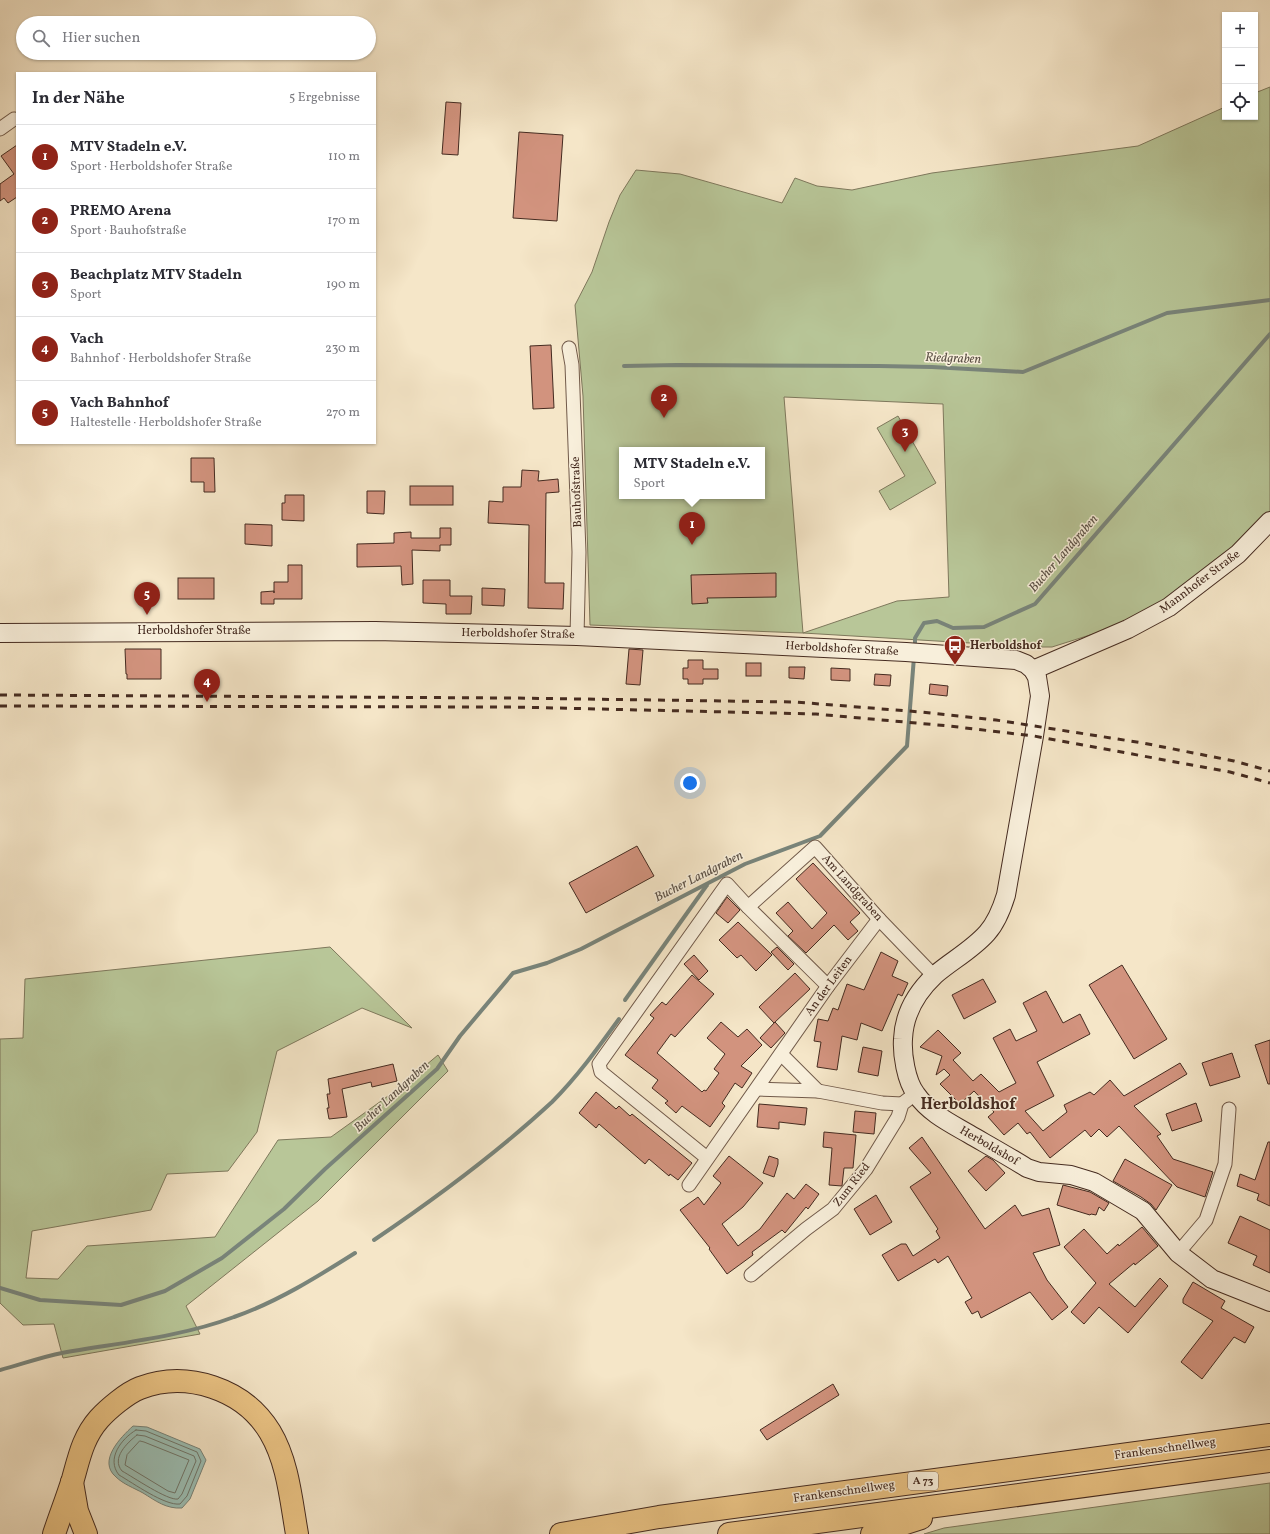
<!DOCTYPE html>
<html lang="de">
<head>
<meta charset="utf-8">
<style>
	body { margin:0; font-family:Vollkorn,serif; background:#f7f7f7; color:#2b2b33 }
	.controls { position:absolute; right:12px; top:12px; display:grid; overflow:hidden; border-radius:0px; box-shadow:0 1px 3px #0004 }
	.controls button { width:36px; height:36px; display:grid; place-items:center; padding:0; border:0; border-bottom:1px solid #e1e1e2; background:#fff; color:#2b2b33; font:20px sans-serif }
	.you { position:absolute; left:690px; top:783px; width:14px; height:14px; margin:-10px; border:3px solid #fff; border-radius:50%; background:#1a73e8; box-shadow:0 0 0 6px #1a73e833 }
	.badge { display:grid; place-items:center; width:26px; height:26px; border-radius:50%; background:#8f2418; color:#fff; font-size:13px; font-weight:700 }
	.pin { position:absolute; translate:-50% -33px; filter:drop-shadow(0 1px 2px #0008) }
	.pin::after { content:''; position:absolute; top:21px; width:14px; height:12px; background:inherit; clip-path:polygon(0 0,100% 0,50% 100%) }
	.popup { position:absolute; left:619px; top:447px; width:146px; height:52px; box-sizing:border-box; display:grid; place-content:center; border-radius:0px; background:#fff; filter:drop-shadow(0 1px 3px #0005); font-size:13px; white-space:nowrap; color:#7c7c81 }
	.popup b { font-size:15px; color:#2b2b33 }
	.popup::after { content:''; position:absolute; left:50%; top:100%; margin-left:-8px; border:8px solid transparent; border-top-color:#fff }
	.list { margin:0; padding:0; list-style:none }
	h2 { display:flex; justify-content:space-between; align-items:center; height:52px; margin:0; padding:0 16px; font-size:17px }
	h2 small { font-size:13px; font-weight:400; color:#7c7c81 }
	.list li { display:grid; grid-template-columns:26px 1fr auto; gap:12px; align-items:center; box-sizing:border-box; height:64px; padding:0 16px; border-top:1px solid #e1e1e2 }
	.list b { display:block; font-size:15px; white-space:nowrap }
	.list p { margin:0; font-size:13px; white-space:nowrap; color:#7c7c81 }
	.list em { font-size:13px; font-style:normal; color:#7c7c81 }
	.icon { flex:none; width:22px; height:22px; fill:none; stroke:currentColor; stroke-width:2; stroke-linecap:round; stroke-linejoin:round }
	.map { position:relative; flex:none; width:1270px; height:1534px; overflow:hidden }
	.search { position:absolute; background:#fff; box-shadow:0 1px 3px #0004; left:16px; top:16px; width:360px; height:44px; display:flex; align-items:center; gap:10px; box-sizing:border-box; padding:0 14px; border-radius:22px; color:#7c7c81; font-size:15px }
	.panel { position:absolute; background:#fff; box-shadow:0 1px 3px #0004; left:16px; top:72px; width:360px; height:372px; border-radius:0px }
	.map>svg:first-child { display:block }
	.green { fill:#b8c698; stroke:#7e785c; fill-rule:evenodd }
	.water { fill:#9cc0b6; stroke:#79847a }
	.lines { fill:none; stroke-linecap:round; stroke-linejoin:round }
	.shore { stroke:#70766b; stroke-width:1 }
	.stream { stroke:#79847a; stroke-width:4 }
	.building { fill:#d2937e; stroke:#452b20 }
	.street-casing { stroke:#715a4a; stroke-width:15 }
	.secondary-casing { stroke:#452b20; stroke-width:20 }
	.highway-casing { stroke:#452b20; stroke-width:24 }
	.street { stroke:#f8efdb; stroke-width:13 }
	.secondary { stroke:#f8efdb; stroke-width:18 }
	.highway { stroke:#eac384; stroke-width:22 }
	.rail { stroke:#452b20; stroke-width:3; stroke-dasharray:7 7; stroke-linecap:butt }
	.labels { text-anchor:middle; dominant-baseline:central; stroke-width:3; stroke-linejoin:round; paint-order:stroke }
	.shield { fill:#f8efdb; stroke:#7b6658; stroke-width:1 }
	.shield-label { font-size:11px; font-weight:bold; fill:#452b20 }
	.street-label { font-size:12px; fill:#452b20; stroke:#f8efdb }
	.poi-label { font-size:12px; font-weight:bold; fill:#452b20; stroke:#f8efdb; text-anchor:start }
	.water-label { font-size:13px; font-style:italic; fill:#5b5046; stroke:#f8efdb }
	.district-label { font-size:16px; font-weight:bold; fill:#452b20; stroke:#f8efdb }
</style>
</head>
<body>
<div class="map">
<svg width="1270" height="1534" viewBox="0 0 1270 1534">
	<rect width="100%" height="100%" fill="#f5e6c8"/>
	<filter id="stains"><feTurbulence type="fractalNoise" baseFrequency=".005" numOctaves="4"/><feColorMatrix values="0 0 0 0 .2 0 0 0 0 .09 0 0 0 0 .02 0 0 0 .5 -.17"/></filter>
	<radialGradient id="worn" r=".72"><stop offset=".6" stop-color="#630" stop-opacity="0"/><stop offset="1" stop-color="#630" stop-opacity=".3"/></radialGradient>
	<!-- green -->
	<g class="green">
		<path d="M1270,87V520L1169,610L1052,647H1002L970,643L803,633L590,625L583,396L575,305L592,272L609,222L620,195L636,170L680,174L782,203L795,178L817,186L852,190L932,173L1138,146L1225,107V117H1255V93ZM784,397L943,404L949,597L897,601L803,633ZM622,450H762V496H622Z"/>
		<path d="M898,416L936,483L890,510L879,491L905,476L877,428Z"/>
		<path d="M330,947L412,1028L362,1008L277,1051L257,1132L228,1171L167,1174L151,1210L32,1231L26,1278L58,1279L87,1246L215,1237L278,1140L331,1137L395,1091L438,1055L448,1071L318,1201L186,1306L200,1334L63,1358L54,1324L23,1325L0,1303V1039L23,1038L25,979Z"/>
		<path d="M1270,1483V1534H924L944,1528Z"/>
	</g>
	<!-- water -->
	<path class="water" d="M133,1426L147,1427L200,1449L206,1460L190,1499L182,1508C166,1509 156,1501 143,1493C134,1488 123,1484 116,1477C97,1461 121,1437 133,1426Z"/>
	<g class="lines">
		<!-- shore -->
		<g class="shore">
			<path d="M136,1430L146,1431L197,1452L201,1461L187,1496L180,1504C165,1506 133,1483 119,1475C106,1459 121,1439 136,1430Z"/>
			<path d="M137,1435L145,1436L194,1456L196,1461L182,1494L178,1499C168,1501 133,1477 122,1471C111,1458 127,1443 137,1435Z"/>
			<path d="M140,1441L144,1442L189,1460L175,1493L168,1491L125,1465L127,1455Z"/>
		</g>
		<!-- stream -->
		<g class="stream">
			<path d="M624,366L677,365L879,366L932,367L1023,372L1167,313L1270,300"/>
			<path d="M915,648V638L924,623L937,621L953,628L984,627L1035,604L1270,334"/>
			<path d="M625,1000L707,885"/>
			<path d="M374,1240C436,1198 497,1153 552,1102C577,1077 598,1048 619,1019"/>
			<path d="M0,1288L40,1300L121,1305L165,1291L222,1258L284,1209L325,1169L437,1069L460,1036L513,973L547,963L581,949L745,864L820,836L907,746L914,657"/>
			<path d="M0,1370C20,1365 41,1357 62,1353C118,1343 181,1337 234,1317C277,1302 317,1277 355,1253"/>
		</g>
	</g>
	<!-- building -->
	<g class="building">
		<path d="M446,102L461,103L458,155L442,154Z"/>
		<path d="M519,132L563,135L557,221L513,218Z"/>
		<path d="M17,145V197L8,203L4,198L0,201V184L14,174L1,156Z"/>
		<path d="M551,345L554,408L533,409L530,346Z"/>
		<path d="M191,458H214L215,492H204V482H191Z"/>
		<path d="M522,470L539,471L538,481L558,479L559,492L546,493L545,583H564L563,609L528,608L529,525L488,523L489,501L503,502V487H521Z"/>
		<rect x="410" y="486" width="43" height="19"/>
		<path d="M367,491H385L384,514L367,513Z"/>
		<path d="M285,495H304V521L282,520V503H285Z"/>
		<path d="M245,524L272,525V546L245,544Z"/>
		<path d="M440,528H451V545H440V551L412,550L413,584L402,585L401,566L357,567V544L394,543V533L411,532V538H440Z"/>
		<path d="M288,565H302V599H274V604H261V592L274,591V593V582H288Z"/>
		<path d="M776,573V597L707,598L708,603L692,604L691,575Z"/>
		<rect x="178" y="578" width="36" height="21"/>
		<path d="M423,580H450V596H472L471,614H446V604L423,603Z"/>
		<path d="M482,588L505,589L504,606L482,605Z"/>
		<path d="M125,649H161V679H127V674H126Z"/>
		<path d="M629,649L643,650L640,685L626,684Z"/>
		<path d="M688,660H703V669H718V679H703V684H688V679H683V668H688Z"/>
		<rect x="746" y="663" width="15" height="13"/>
		<path d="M789,667H805L804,679L789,678Z"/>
		<path d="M831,668L850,669V681L831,680Z"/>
		<path d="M875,674L891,675L890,686L874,685Z"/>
		<path d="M930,684L948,686L947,696L929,694Z"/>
		<path d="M637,846L654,876L586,913L569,883Z"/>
		<path d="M813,863L860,913L850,922L858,931L848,940L834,925L806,953L788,936L793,931L776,913L788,902L812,929L827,913L796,879Z"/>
		<path d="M727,897L740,910L728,923L716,913Z"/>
		<path d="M738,922L772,955L756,971L741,955L737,958L719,940Z"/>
		<path d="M777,947L794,964L788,970L771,952Z"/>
		<path d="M881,952L898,961L892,976L908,983L902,996L898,994L882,1031L861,1023L857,1040L842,1036L837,1070L817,1067L821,1042L814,1041L818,1019L828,1021L833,1008L838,1010L847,984L864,990Z"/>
		<path d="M694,955L708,971L699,980L684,964Z"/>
		<path d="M1122,965L1167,1039L1134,1059L1089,985Z"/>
		<path d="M795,973L810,989L774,1023L759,1007Z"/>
		<path d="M692,975L714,994L675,1037L671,1034L657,1053L702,1092L704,1090L706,1091L719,1073L714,1069L725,1054L707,1038L721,1022L738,1037L747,1029L762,1045L741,1066L752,1073L742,1088L735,1083L722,1103L725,1106L710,1127L682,1106L676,1113L665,1103L668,1101L652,1088L658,1080L625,1055L654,1018L650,1015L662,1002L666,1005Z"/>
		<path d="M983,979L996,1002L964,1019L952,995Z"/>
		<path d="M1046,991L1063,1023L1080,1014L1090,1034L1037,1062L1054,1096L1025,1111L1043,1131L1067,1112L1064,1105L1090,1092L1094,1095L1110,1080L1124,1096L1180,1063L1187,1074L1134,1106L1161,1134L1157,1136L1173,1159L1213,1172L1205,1197L1177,1187L1119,1126L1107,1137L1099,1129L1091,1137L1085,1130L1050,1158L1030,1132L1027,1134L1018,1123L1004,1135L988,1117L994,1112L974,1091L960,1104L940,1084L950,1075L944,1069L936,1075L942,1056L920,1047L938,1030L961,1053L953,1060L973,1081L981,1074L999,1092L1016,1083L993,1038L1010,1029L1016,1041L1037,1031L1023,1003Z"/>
		<path d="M775,1022L785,1033L771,1048L760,1038Z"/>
		<path d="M1270,1040V1084H1268L1255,1045Z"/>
		<path d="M863,1047L882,1051L878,1076L858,1072Z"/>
		<path d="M1232,1053L1240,1077L1210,1086L1202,1063Z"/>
		<path d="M393,1064L397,1081L372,1087L371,1082L342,1089L347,1117L329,1119L327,1108H329L327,1094H330L328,1079Z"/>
		<path d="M596,1092L616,1109L619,1106L630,1116L632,1114L692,1163L678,1180L670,1174L669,1176L649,1159L645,1164L599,1124L596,1128L579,1113Z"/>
		<path d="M1196,1103L1202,1121L1172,1131L1166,1114Z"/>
		<path d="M759,1104L807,1108L805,1125L779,1122V1129L757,1127Z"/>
		<path d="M855,1111L876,1113L874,1134L853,1132Z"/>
		<path d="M824,1132L856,1135L853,1168H844L842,1186L829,1185L832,1148L823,1147Z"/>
		<path d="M922,1137L985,1229L1015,1205L1022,1216L1049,1208L1060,1245L1033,1253L1047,1280L1068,1307L1052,1320L1030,1292L981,1318L978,1311L972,1314L965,1302L972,1298L948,1256L938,1263L935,1259L898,1281L882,1255L901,1244H906L913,1256L940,1238L936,1231L938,1229L910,1187L931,1173L909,1148Z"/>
		<path d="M1268,1142H1270V1206L1257,1200L1259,1194L1237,1186L1240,1174L1255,1180Z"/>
		<path d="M729,1156L763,1183L743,1207L722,1224L738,1246L760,1229L787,1193L794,1199L806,1184L819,1194L808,1209L806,1207L785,1233L782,1230L752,1252L753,1255L727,1274L709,1249L710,1248L680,1210L698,1197L704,1205L721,1183L713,1176Z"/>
		<path d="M769,1156L778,1159V1164L774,1177L763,1173Z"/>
		<path d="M986,1156L993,1160L1005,1173L986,1191L968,1171Z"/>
		<path d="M1125,1159L1172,1185L1156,1210L1151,1204L1141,1197L1113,1181Z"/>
		<path d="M1063,1185L1090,1192L1109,1203L1104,1211L1099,1207L1096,1215L1091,1214L1090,1215L1057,1205Z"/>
		<path d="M876,1195L892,1222L870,1235L854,1209Z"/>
		<path d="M1240,1216L1270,1230V1273L1253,1265L1257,1256L1228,1243Z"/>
		<path d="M1142,1227L1158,1246L1135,1265L1134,1263L1109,1284L1135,1307L1160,1278L1168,1286L1128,1333L1099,1307L1084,1324L1071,1312L1096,1283L1064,1247L1084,1229L1107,1254L1118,1244L1119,1246Z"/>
		<path d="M1193,1282L1225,1301L1221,1308L1254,1327L1245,1343L1234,1337L1202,1379L1181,1362L1213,1321L1183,1303V1299Z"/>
		<path d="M833,1384L839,1395L767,1440L760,1430Z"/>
	</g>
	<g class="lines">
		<!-- street casing -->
		<g class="street-casing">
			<g id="street">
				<path d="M0,129L14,119"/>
				<path d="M569,348L572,365L579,552L577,636"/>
				<path d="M748,907L815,847L879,919L934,976"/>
				<path d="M781,1054L818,1091"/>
				<path d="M757,1089L818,1091L882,1103L902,1104"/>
				<path d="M707,1158L601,1072L599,1064L727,884L748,907L828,986"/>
				<path d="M689,1185L828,986L879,919"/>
				<path d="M1178,1253L1206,1220L1225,1164L1229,1109"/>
				<path d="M751,1275L806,1229L833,1209L866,1169L898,1117L902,1104L915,1094"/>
			</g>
		</g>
		<!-- secondary casing -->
		<g class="secondary-casing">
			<g id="secondary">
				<path d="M0,633L375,631L577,636L906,652L1016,660L1026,664L1033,670L1037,677L1040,696L1034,736L1006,895C1002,908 996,923 987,933C972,950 951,961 935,975C917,992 904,1014 903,1039C902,1054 906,1081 916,1094C929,1113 950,1123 969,1134C988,1145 1008,1156 1027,1168L1039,1172L1071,1175L1094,1182L1143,1211L1178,1253L1212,1279L1270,1302"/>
				<path d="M1033,670L1128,629L1169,607L1238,554L1270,521"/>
			</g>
		</g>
		<!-- highway casing -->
		<g class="highway-casing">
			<g id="highway">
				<path d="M72,1482L77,1511L86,1534"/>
				<path d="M54,1534C60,1516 67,1498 73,1479C79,1458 83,1437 99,1419C108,1409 127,1393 140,1388C187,1370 244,1389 270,1432C288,1462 291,1500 297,1534"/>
				<path d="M561,1534L659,1517L1270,1435"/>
				<path d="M729,1534L1270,1461"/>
				<path d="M872,1534L921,1518"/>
			</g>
		</g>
		<!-- street -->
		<use href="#street" class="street"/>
		<!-- secondary -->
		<use href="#secondary" class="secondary"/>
		<!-- highway -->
		<use href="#highway" class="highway"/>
		<!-- rail -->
		<g class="rail">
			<path d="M0,695L511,698L795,702L921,712L996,720L1143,743L1234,761L1270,771"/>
			<path d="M0,706L512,707L816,714L949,726L1034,736L1230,772L1270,783"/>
		</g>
	</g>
	<!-- icons -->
	<defs>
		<g id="bus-pin" transform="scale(1.15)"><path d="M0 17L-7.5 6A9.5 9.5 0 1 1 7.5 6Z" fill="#8f2418" stroke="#f8efdb"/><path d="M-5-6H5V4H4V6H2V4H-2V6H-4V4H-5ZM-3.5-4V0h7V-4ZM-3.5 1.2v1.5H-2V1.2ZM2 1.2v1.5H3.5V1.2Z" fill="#fff"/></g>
	</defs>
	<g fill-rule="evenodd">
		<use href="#bus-pin" x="955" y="646"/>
	</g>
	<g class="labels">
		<!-- shield labels -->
		<rect class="shield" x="908" y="1472" width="30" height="18" rx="3"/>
		<g class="shield-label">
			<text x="923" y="1481">A 73</text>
		</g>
		<!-- street labels -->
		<g class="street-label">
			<text transform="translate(577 492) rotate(-92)">Bauhofstraße</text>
			<text transform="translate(1200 582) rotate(-37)">Mannhofer Straße</text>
			<text x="194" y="631">Herboldshofer Straße</text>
			<text transform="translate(518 634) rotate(1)">Herboldshofer Straße</text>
			<text transform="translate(842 649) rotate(3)">Herboldshofer Straße</text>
			<text transform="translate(852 888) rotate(48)">Am Landgraben</text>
			<text transform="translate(829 986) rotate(-54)">An der Leiten</text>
			<text transform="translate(989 1146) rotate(30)">Herboldshof</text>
			<text transform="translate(852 1185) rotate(-52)">Zum Ried</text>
			<text transform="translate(1165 1449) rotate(-8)">Frankenschnellweg</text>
			<text transform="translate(844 1492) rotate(-8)">Frankenschnellweg</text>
		</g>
		<!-- poi labels -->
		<g class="poi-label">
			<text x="970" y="646">Herboldshof</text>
		</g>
		<!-- water labels -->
		<g class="water-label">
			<text transform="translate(953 359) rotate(2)">Riedgraben</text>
			<text transform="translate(1064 554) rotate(-49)">Bucher Landgraben</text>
			<text transform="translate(699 877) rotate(-27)">Bucher Landgraben</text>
			<text transform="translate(392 1097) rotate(-43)">Bucher Landgraben</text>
		</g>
		<!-- district labels -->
		<g class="district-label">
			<text x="968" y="1105">Herboldshof</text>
		</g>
	</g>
	<rect width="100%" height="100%" filter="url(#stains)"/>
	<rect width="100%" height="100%" fill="url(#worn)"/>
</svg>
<div class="controls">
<button>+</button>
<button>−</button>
<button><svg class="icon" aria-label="locate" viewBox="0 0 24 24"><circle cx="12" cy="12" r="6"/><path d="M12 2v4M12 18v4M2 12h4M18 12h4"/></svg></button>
</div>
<div class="you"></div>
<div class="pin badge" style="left:692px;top:545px">1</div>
<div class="popup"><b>MTV Stadeln e.V.</b>Sport</div>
<div class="pin badge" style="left:664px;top:418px">2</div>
<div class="pin badge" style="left:905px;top:452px">3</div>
<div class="pin badge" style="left:207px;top:702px">4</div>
<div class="pin badge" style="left:147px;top:615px">5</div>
<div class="search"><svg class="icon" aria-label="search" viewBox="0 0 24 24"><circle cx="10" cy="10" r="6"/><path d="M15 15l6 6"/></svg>Hier suchen</div>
<section class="panel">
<h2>In der Nähe<small>5 Ergebnisse</small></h2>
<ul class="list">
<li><span class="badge">1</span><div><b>MTV Stadeln e.V.</b><p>Sport · Herboldshofer Straße</p></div><em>110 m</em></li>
<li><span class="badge">2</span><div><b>PREMO Arena</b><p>Sport · Bauhofstraße</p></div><em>170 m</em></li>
<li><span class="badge">3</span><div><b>Beachplatz MTV Stadeln</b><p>Sport</p></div><em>190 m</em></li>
<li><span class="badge">4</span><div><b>Vach</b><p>Bahnhof · Herboldshofer Straße</p></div><em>230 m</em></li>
<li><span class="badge">5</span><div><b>Vach Bahnhof</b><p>Haltestelle · Herboldshofer Straße</p></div><em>270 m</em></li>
</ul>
</section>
</div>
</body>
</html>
